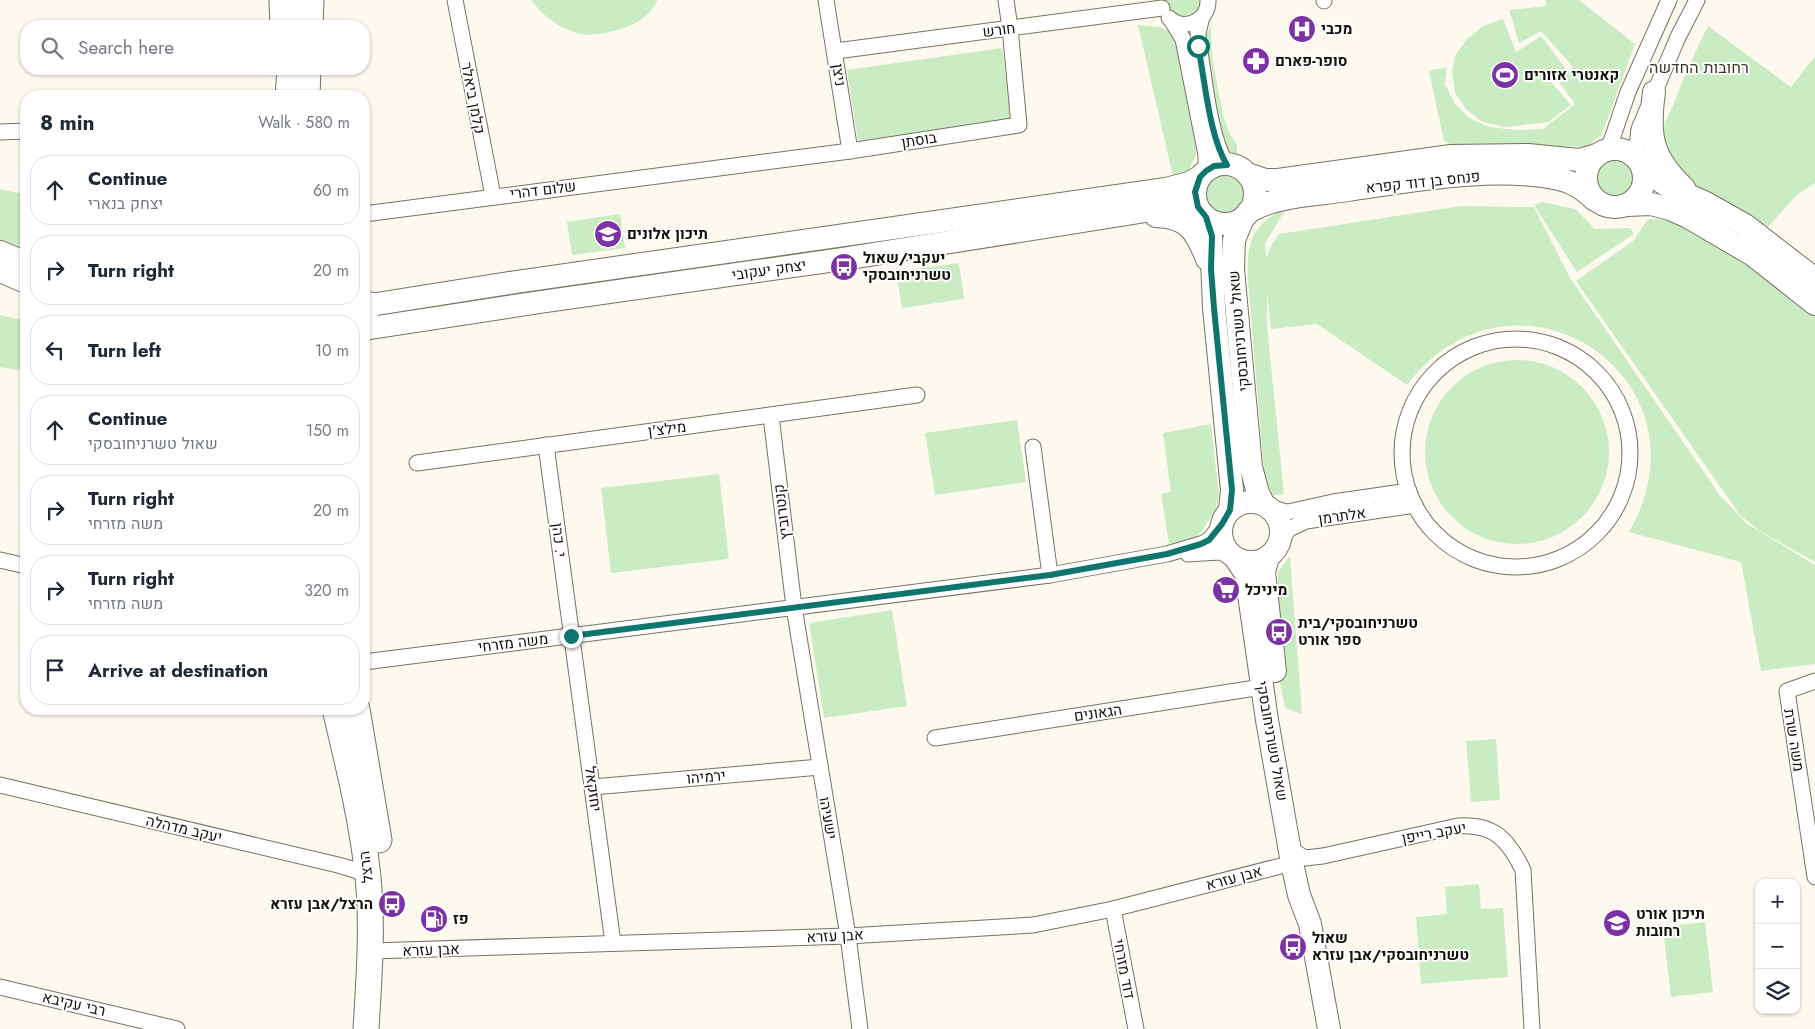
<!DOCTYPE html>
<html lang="en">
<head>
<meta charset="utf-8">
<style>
	body { margin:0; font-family:Jost,Heebo,sans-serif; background:#f6f6f7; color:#1f2937 }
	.controls { position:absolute; right:15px; bottom:15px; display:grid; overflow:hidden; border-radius:10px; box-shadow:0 1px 4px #0004 }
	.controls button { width:45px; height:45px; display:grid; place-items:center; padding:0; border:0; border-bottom:1px solid #e0e1e3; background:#fff; color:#1f2937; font:25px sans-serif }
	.stop { position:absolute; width:15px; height:15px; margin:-11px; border:4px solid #0f766e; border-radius:50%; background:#fff }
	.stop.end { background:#0f766e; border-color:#fff; box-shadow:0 1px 5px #0008 }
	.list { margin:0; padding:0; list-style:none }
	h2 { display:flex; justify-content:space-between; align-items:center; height:65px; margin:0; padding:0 20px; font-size:21px }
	h2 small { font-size:16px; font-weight:400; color:#747a83 }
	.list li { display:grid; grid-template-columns:32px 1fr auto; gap:15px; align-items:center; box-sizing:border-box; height:70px; margin:0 10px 10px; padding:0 10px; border:1px solid #e0e1e3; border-radius:20px }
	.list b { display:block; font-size:19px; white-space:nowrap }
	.list p { margin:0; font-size:16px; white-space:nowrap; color:#747a83 }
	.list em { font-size:16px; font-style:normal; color:#747a83 }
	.icon { flex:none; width:28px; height:28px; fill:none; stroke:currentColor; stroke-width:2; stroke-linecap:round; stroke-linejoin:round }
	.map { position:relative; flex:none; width:1815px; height:1029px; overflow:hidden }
	.search { position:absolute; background:#fff; box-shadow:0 1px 4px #0004; left:20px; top:20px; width:350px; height:55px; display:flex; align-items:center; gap:12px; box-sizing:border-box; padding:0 18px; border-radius:20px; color:#747a83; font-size:19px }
	.panel { position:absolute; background:#fff; box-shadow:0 1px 4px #0004; left:20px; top:90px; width:350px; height:625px; border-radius:20px }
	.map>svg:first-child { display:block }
	.green { fill:#caecc2 }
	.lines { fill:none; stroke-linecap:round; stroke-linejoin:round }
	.street-casing { stroke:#797162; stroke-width:17 }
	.secondary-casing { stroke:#797162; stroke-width:24 }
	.primary-casing { stroke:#797162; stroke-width:27 }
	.street { stroke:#fff; stroke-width:15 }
	.secondary { stroke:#fff; stroke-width:22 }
	.primary { stroke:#fff; stroke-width:25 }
	.route { stroke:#0f766e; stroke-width:6 }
	.labels { text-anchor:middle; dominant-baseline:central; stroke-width:4; stroke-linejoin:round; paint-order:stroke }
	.poi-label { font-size:15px; font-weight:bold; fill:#14110b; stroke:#fff; text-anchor:start }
	.street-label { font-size:15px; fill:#14110b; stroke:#fff }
	.neighbourhood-label { font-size:16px; fill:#3f382a; stroke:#fff }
</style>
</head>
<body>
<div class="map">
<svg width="1815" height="1029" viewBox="0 0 1815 1029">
	<rect width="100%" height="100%" fill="#fef9ef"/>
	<!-- green -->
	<g class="green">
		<path d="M531,0H658C653,9 646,17 637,22C624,30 592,38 577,33C558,27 543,16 531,0Z"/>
		<path d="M1165,0H1204V3L1193,19L1174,17L1166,7Z"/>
		<path d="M1546,0H1579L1635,44L1602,134L1587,147L1535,145L1456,146L1444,141L1429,71L1447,67L1445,84L1455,104L1471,119L1489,127L1517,130L1543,129L1575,104L1559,82L1573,67L1541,31L1519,43L1509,10L1546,6Z"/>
		<path d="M1503,19L1516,52L1541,36L1566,69L1550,81L1571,105L1548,122L1506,127L1482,122L1466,109L1455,93L1452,70L1456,54L1467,39L1483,26Z"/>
		<path d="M1138,25L1160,27L1171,32L1176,45L1195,135L1196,155L1189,170L1173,176Z"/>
		<path d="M1211,25L1212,57L1223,115L1230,134L1237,145V155L1228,151L1220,144L1204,40Z"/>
		<path d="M1708,26L1791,87L1815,56V183L1797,195L1766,229C1734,210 1655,174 1664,128C1665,119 1671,111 1674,103C1684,77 1695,51 1708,26Z"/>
		<path d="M1002,48L1012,119L858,141L847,70Z"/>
		<circle cx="1615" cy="178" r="21"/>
		<circle cx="1225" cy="196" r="23"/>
		<path d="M0,189L26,195V257L0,246Z"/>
		<path d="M1542,202L1575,209L1595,229L1630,228L1634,234L1577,272L1534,205Z"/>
		<path d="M1461,206L1534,207L1570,278L1719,494L1746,523L1815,565V664L1761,671L1741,562L1629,532C1718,378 1514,244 1407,385L1317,324L1271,329L1267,292V325L1284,494L1266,496L1248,279C1247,259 1247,238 1263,223C1269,217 1279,212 1286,208L1265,244L1266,258L1271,246L1279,234Z"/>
		<path d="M620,214L625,248L572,255L567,222Z"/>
		<path d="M1648,219L1685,221L1726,247L1815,315V562L1760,531L1740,515L1576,281L1633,241Z"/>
		<path d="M959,263L964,299L902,308L896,272Z"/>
		<path d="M0,315L26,321V356L23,371L0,367Z"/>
		<circle cx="1517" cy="452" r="92"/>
		<path d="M1017,420L1026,482L935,495L925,433Z"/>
		<path d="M1211,424L1219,496L1216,509L1202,531L1195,538L1169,544L1161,494L1171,492L1163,433Z"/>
		<path d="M719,474L729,559L611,573L601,488Z"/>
		<path d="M1290,556L1302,714L1285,708L1279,678L1278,572Z"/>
		<path d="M892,610L907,706L824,718L809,623Z"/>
		<path d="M1496,739L1500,800L1471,802L1466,741Z"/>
		<path d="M1479,884L1481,909L1503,908L1508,977L1421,984L1416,917L1447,914L1445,887Z"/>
		<path d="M1705,922L1713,992L1671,997L1663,927Z"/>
	</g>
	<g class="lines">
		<!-- street casing -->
		<g class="street-casing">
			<g id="street">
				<path d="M277,0L278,26"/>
				<path d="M455,0L493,196"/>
				<path d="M826,0L850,151"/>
				<path d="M1324,0V1"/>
				<path d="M1202,17L1198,33L1199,46C1205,80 1209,136 1227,165"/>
				<path d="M1169,18C1184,32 1209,21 1208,0"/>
				<path d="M1172,21L1183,39L1206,155V171"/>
				<path d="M836,51L1162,8"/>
				<path d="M0,132L26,131"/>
				<path d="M1606,150L1612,139L1628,92L1669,0"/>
				<path d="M1638,160L1637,146L1639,129L1678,37L1697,0"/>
				<path d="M364,214L850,151L1019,125L1010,28L1006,0"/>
				<circle cx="1516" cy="453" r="114"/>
				<path d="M771,416L794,607L848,936L860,1029"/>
				<path d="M546,445L613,943"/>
				<path d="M1033,447L1050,575"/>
				<path d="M417,463L917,395"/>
				<path d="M1268,506L1283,511L1288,512L1333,502L1409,491"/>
				<path d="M1278,544L1289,529L1306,521L1415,505"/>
				<path d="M1188,554L1219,552L1232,556"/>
				<path d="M0,560L26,566"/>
				<path d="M364,662L1050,575L1167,554L1201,544L1209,540L1222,524"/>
				<path d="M1815,681L1787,691L1815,877"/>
				<path d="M935,738L1262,687"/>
				<path d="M0,785L338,865L352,869L368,876"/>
				<path d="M593,787L820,767"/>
				<path d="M1290,849L1305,858L1323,856L1458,826C1494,824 1508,839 1523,870L1532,1029"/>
				<path d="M1113,909L1136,1029"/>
				<path d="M371,951L848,936L1033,925L1113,909L1292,863"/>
				<path d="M0,987L177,1029"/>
			</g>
		</g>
		<!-- secondary casing -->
		<g class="secondary-casing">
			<g id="secondary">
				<path d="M1654,92C1648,135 1651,157 1684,188"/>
				<circle cx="1615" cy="178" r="29"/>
				<circle cx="1225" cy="194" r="30"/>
				<path d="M1643,169L1666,185L1706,203L1745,225L1815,279"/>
				<path d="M1247,174L1265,180H1278L1451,156L1528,155L1579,160L1597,155"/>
				<path d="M1627,205L1651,204L1670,209L1688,217L1753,255L1815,304"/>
				<path d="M1248,212C1278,195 1315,195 1348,190C1411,181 1496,165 1559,179C1574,182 1584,190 1595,200"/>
				<path d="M1156,216C1189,217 1196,232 1207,259"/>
				<path d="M1206,217L1211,236L1214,308L1232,490L1230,510"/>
				<path d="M1243,218L1234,240L1233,269L1251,467L1258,493L1263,503"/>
				<path d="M0,252L26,263"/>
				<path d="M0,271L26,282"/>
				<path d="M364,306L516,282L1166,189L1189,183L1200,177"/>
				<path d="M364,329L540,302L843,259L1177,206L1185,207L1202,213"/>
				<circle cx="1251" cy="532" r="30"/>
				<path d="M1268,557L1264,572L1275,671"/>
				<path d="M1236,559L1246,574L1267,720L1292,863L1299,895L1310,924L1329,1029"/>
			</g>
		</g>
		<!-- primary casing -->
		<g class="primary-casing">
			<g id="primary">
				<path d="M292,26L294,0"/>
				<path d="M310,26L311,0"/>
				<path d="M288,96L290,69"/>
				<path d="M307,96L308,69"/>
				<path d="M364,305H371"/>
				<path d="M335,709C348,764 362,820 368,877C373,928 369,978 366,1029"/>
				<path d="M357,709L379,840"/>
			</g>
		</g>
		<!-- street -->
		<use href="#street" class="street"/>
		<!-- secondary -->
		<use href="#secondary" class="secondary"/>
		<!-- primary -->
		<use href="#primary" class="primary"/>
	</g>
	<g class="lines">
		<!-- route -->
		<path class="route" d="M571,636L1050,575L1167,554L1201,544L1209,540L1222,524L1230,510L1232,490L1214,308L1211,269L1212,236L1206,217L1198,207L1195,192L1200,177L1206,171L1214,166L1227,165C1209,136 1205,80 1198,46"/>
	</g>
	<!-- icons -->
	<defs>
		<g id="hospital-disc" transform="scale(1.4375)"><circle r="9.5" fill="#7c31a4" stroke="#fff"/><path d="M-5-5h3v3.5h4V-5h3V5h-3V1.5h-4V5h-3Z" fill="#fff"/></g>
		<g id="pharmacy-disc" transform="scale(1.4375)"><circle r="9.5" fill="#7c31a4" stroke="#fff"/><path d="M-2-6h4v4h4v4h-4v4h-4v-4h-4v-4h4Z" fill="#fff"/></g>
		<g id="stadium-disc" transform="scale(1.4375)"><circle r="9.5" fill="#7c31a4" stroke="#fff"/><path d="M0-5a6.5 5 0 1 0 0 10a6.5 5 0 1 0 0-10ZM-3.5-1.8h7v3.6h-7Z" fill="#fff"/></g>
		<g id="school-disc" transform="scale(1.4375)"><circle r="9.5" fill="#7c31a4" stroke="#fff"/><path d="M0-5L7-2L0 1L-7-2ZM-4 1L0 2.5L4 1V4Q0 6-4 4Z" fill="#fff"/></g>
		<g id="bus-disc" transform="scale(1.4375)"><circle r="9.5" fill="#7c31a4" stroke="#fff"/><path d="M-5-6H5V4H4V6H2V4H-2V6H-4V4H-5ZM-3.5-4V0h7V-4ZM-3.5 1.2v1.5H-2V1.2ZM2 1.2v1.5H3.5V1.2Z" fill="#fff"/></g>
		<g id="supermarket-disc" transform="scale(1.4375)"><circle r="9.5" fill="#7c31a4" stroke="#fff"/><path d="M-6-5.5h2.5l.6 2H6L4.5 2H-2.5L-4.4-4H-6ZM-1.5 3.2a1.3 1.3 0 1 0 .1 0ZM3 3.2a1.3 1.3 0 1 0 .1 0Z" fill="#fff"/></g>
		<g id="fuel-disc" transform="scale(1.4375)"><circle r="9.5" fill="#7c31a4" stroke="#fff"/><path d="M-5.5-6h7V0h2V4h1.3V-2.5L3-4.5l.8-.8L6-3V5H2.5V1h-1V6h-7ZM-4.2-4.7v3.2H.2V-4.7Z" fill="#fff"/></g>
	</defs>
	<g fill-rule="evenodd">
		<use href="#hospital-disc" x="1302" y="29"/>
		<use href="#pharmacy-disc" x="1256" y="61"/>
		<use href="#stadium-disc" x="1505" y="75"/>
		<use href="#school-disc" x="608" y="234"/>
		<use href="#bus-disc" x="844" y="267"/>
		<use href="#supermarket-disc" x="1226" y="590"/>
		<use href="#bus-disc" x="1279" y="632"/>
		<use href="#bus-disc" x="392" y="904"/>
		<use href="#fuel-disc" x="434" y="919"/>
		<use href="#school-disc" x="1617" y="923"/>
		<use href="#bus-disc" x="1293" y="947"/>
	</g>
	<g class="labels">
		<!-- poi labels -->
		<g class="poi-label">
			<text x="1321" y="29">מכבי</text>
			<text x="1275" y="61">סופר-פארם</text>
			<text x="1524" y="75">קאנטרי אזורים</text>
			<text x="627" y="234">תיכון אלונים</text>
			<text x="863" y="258">יעקבי/שאול<tspan x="863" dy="17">טשרניחובסקי</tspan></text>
			<text x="1245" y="590">מיניכל</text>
			<text x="1298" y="623">טשרניחובסקי/בית<tspan x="1298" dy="17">ספר אורט</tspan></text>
			<text x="373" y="904" text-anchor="end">הרצל/אבן עזרא</text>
			<text x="1636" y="914">תיכון אורט<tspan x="1636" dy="17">רחובות</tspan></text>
			<text x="453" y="919">פז</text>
			<text x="1312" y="938">שאול<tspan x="1312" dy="17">טשרניחובסקי/אבן עזרא</tspan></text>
		</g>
		<!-- street labels -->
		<g class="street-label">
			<text transform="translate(999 30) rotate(-7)">חורש</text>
			<text transform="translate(839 75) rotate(82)">ניצן</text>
			<text transform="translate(473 98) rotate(79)">קלמן ביאלר</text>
			<text transform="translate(919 140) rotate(-9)">בוסתן</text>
			<text transform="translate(1423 182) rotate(-6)">פנחס בן דוד קפרא</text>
			<text transform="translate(543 190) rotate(-7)">שלום דהרי</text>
			<text transform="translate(769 270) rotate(-8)">יצחק יעקובי</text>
			<text transform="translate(1239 331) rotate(-95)">שאול טשרניחובסקי</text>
			<text transform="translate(667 429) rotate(-7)">מילצ'ן</text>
			<text transform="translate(782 512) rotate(-97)">קנטרוביץ</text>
			<text transform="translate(1342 516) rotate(-8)">אלתרמן</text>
			<text transform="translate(559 540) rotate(83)">י. כהן</text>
			<text transform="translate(513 643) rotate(-7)">משה מזרחי</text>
			<text transform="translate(1098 713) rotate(-8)">הגאונים</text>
			<text transform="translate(1794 740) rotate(81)">משה שרת</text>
			<text transform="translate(1272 741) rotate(80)">שאול טשרניחובסקי</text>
			<text transform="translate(706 777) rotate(-5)">ירמיהו</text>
			<text transform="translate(593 789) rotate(82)">יחזקאל</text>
			<text transform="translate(828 818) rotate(80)">ישעיהו</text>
			<text transform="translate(184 829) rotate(13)">יעקב מדהלה</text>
			<text transform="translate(1434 833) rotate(-10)">יעקב רייפן</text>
			<text transform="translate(366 867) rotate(-97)">הרצל</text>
			<text transform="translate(1234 878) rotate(-15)">אבן עזרא</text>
			<text transform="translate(835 936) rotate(-3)">אבן עזרא</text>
			<text transform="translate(431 950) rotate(-2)">אבן עזרא</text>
			<text transform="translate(1124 969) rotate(79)">דוד מזרחי</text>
			<text transform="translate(74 1004) rotate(13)">רבי עקיבא</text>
		</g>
		<!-- neighbourhood labels -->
		<g class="neighbourhood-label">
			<text x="1699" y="67">רחובות החדשה</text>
		</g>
	</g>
</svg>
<div class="controls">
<button>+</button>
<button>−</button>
<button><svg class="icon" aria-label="layers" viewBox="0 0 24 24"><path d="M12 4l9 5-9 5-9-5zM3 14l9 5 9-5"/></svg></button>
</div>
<div class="stop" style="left:1198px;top:46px"></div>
<div class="stop end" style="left:571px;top:636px"></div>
<div class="search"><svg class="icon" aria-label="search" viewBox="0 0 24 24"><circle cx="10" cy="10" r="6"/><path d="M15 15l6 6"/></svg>Search here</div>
<section class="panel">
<h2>8 min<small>Walk · 580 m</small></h2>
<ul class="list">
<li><svg class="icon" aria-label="ahead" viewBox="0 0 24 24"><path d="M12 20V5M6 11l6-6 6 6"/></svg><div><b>Continue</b><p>יצחק בנארי</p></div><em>60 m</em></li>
<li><svg class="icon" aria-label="right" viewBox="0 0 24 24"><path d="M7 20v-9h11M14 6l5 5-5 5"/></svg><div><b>Turn right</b></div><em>20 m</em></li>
<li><svg class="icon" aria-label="left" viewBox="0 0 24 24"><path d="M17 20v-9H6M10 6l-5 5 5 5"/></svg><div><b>Turn left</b></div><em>10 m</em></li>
<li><svg class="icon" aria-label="ahead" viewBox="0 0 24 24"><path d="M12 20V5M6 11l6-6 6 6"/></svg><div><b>Continue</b><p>שאול טשרניחובסקי</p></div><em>150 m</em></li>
<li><svg class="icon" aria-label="right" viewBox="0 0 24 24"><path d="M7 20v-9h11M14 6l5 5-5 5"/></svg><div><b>Turn right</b><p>משה מזרחי</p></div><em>20 m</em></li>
<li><svg class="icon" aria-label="right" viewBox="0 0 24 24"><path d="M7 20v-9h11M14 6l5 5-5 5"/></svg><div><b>Turn right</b><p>משה מזרחי</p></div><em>320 m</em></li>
<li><svg class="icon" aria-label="arrive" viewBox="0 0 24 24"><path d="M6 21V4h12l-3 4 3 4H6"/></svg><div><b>Arrive at destination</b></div></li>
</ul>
</section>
</div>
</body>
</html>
